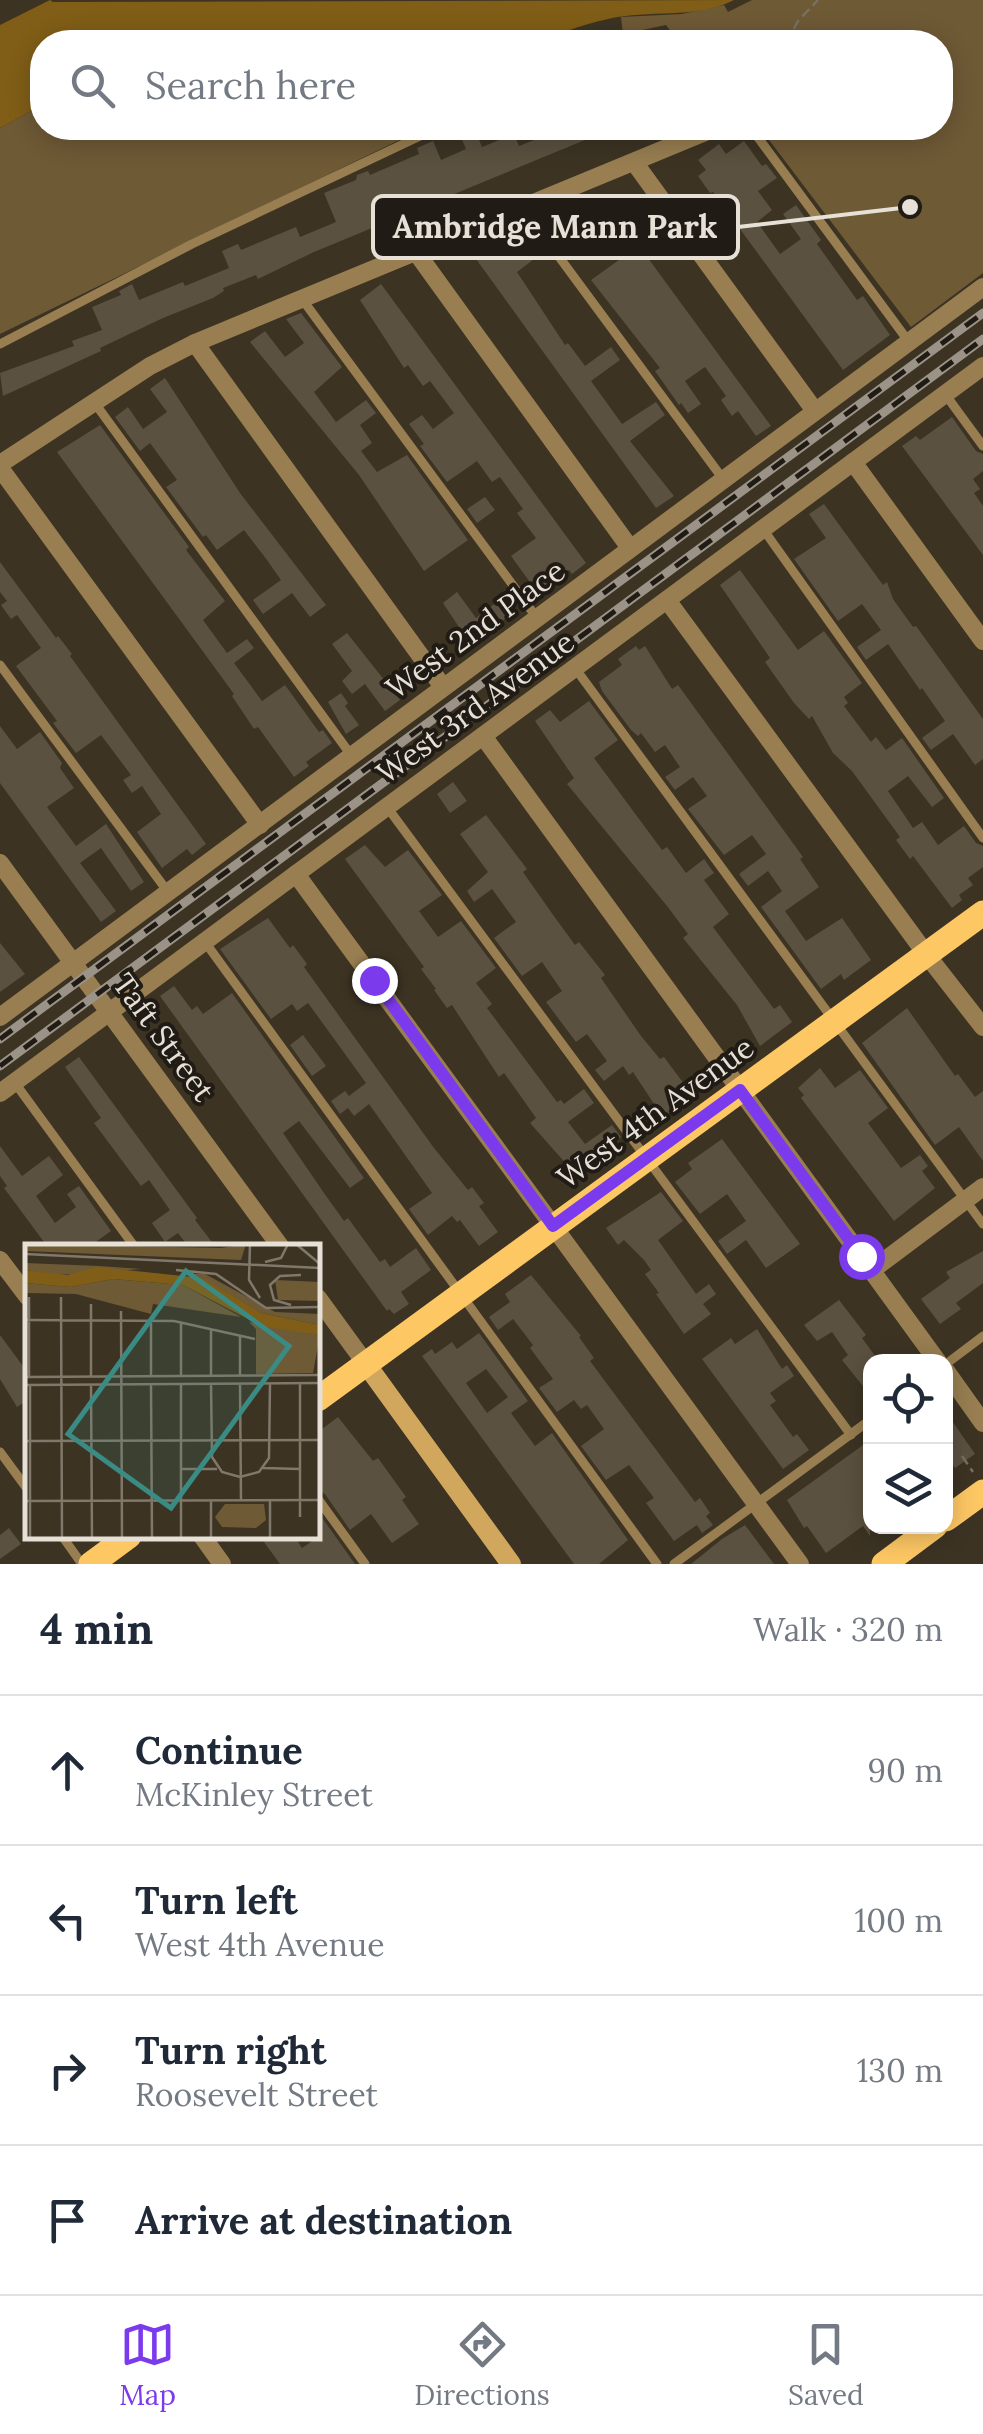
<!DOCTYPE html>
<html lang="en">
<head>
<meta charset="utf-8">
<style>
	body { margin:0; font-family:Lora,serif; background:#f2f2f3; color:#1f2937 }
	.controls { position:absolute; right:30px; bottom:30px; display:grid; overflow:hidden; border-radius:20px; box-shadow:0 5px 25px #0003 }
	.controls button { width:90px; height:90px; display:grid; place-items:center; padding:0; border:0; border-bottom:2px solid #e0e1e3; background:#fff; color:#1f2937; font:50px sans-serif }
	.stop { position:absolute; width:30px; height:30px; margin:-22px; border:8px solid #7c3aed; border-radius:50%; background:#fff }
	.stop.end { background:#7c3aed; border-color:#fff; box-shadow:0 2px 10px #0008 }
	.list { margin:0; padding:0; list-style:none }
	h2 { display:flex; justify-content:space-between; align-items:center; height:130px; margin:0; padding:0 40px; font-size:42px }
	h2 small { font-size:32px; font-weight:400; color:#747a83 }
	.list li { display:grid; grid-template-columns:65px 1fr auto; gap:30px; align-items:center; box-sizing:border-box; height:150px; padding:0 40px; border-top:2px solid #e0e1e3 }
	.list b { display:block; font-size:38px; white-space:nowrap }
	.list p { margin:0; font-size:32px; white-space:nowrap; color:#747a83 }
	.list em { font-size:32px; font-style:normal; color:#747a83 }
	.icon { flex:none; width:55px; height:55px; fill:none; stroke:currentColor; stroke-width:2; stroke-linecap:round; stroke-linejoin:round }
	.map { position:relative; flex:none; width:983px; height:1564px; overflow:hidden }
	.search { position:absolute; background:#fff; box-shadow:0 5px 25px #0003; left:30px; right:30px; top:30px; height:110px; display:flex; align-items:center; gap:25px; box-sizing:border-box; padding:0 35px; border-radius:40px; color:#747a83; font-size:38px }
	.sheet { height:730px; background:#fff }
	nav { display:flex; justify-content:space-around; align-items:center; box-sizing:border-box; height:140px; border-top:2px solid #e0e1e3; background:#fff; font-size:28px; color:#747a83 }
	nav a { display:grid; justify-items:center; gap:5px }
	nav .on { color:#7c3aed }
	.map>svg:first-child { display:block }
	.green { fill:#6f5a36 }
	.water { fill:#805e17 }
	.building { fill:#5b5140; fill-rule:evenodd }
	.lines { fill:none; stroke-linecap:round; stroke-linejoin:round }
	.path { stroke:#787062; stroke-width:2.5; stroke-dasharray:10 5; stroke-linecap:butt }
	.lane { stroke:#987e51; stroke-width:9 }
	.street { stroke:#987e51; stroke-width:18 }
	.secondary { stroke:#d1a75d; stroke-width:20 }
	.primary { stroke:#fdc764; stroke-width:25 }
	.rail-casing { stroke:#9b9387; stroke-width:9 }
	.rail { stroke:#201b14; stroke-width:5; stroke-dasharray:15; stroke-linecap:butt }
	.route { stroke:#7c3aed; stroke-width:12 }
	.labels { text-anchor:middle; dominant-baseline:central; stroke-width:8; stroke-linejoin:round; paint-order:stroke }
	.street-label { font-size:30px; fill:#e6e0d6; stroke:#201b14 }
	.inset-road { fill:none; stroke:#80786b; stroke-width:2.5 }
	.view { fill:#3a8b83; fill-opacity:0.15; stroke:#3a8b83; stroke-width:5 }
	.inset-edge { fill:none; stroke:#e6e0d6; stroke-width:5 }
	.leader { fill:none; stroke:#e6e0d6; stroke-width:4 }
	.callout-dot { fill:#e6e0d6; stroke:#201b14; stroke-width:4 }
	.callout { fill:#201b14; stroke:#e6e0d6; stroke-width:4 }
	.callout-label { font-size:32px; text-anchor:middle; font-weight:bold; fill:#e6e0d6 }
</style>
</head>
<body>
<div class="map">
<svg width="983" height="1564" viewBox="0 0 983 1564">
	<rect width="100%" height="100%" fill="#3c3323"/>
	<!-- green -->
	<g class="green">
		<path d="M752,0H983V273L911,327L760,128H940V42H692L672,33L666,25L623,34L621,17L682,14L724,5L728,12Z"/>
		<path d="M42,105V128H424L0,334V128Z"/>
	</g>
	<!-- water -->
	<path class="water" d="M50,0L53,2L734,0C694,20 650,9 608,19C579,25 553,38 524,42H42V105L0,128V25Z"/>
	<!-- building -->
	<g class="building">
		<path d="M457,128H474L482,147L514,134L519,146L565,128H614L314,252L258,279L256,275L223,288L224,291L213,298L163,318L100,348L101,351L3,396L0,373L74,346L72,341L102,330L92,307L121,295L119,291L132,284L139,300L183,282L185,286L229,268L222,251L238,244L241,250L296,227L300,237L336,222L324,193L356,180L357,175L368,171L370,175L419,154L417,148L433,141L441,160L466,149Z"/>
		<path d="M744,141L762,166L766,164L777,178L758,191L772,210L757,222L780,254L801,239L783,214L796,205L821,240L817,244L857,300L863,296L890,335L843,370L713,192L710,193L698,176L706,170L698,160L719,144L726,154Z"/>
		<path d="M491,238L506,258L532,239L542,253L517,272L565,345L568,343L585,366L611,347L620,360L591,381L622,424L656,402L665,415L630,441L674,496L656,508L471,252Z"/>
		<path d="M634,239L771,426L756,436L738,411L732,416L721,400L726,396L705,367L685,381L701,404L688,413L681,403L679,405L655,371L660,368L591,280L619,260L614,254Z"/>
		<path d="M381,284L586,563L572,574L569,570L537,592L511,556L536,538L517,513L523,509L500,477L492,482L477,461L447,482L420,446L424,444L409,424L422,415L433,429L454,413L430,381L423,386L408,365L404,368L360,300Z"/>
		<path d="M301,313L342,367L314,392L336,422L366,400L376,413L360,425L372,443L361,451L377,472L407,455L468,540L424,571L359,475L250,342L265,331L285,357L304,343L286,319Z"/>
		<path d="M165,378L240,493L326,605L310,617L292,593L263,614L253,600L281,580L267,560L244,530L217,550L206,535L203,537L166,487L177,480L150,443L140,451L115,417L128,407L143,429L167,412L150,389Z"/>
		<path d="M952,417L976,451L983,454V471L973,479L980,489L974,493L983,506V555L902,446L916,436L920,440Z"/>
		<path d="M100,425L189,547L186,550L225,601L203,620L227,653L247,639L254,648L234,663L262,701L285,685L319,732L323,730L332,743L306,762L309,766L294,777L258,727L254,729L232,696L234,694L57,452Z"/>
		<path d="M485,497L495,510L477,523L467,509Z"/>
		<path d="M824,504L883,585L887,582L893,599L913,627L916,626L983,719V759L975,765L953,734L931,750L922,738L945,721L922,688L920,690L888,644L866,660L857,647L881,630L862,604L838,621L794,559L826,538L809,514Z"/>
		<path d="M0,562L56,638L58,636L72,654L70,656L206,844L192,855L187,849L162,868L137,832L161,814L142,786L132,793L123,780L131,775L101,735L76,753L53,723L57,721L16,666L41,648L17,615L11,619L1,605L7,601L0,592Z"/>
		<path d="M740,570L798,650L824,631L862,683L844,697L848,703L844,706L871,742L876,737L886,750L902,738L944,798L932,807L908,776L888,791L913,828L922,822L938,845L964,826L976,843L983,846V867L968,878L973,885L959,895L962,900L952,908L913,856L910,859L896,840L900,837L852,771L833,753L812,716L809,719L794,703L765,662L770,658L720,585Z"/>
		<path d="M457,592L476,618L502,598L513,612L472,647L443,603Z"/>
		<path d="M347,633L400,700L385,711L365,684L352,694L342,681L352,671L332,644Z"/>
		<path d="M636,646L639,650L645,646L672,689L678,685L803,857L800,859L819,887L785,911L806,941L842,918L871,960L844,980L841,974L821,989L761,907L782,891L768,871L748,886L739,874L766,854L752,835L724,855L688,809L707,796L693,777L675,790L665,777L680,767L665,745L655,752L641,733L638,736L631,730L602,691L599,682L622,665L618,659Z"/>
		<path d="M341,693L348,703L345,706L359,725L346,734L328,702Z"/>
		<path d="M589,701L618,740L594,758L662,850L667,847L686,873L704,859L714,873L704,880L729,914L713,927L774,1009L780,1005L792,1022L760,1046L737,1005L683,938L688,934L667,906L567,784L574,778L535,721L550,710L560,722Z"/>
		<path d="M0,726L17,749L40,732L62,763L60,768L74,788L47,807L76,846L106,824L144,882L131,891L101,848L80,863L116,911L101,922L0,783Z"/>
		<path d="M453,782L467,801L450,813L437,794Z"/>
		<path d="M486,815L527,869L523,872L551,912L575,945L579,942L605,975L601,978L641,1036L660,1059L664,1057L693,1096L667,1115L661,1107L658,1110L633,1072L629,1075L623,1066L604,1081L595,1070L607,1061L587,1034L576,1042L546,1002L562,991L542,962L522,976L494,938L516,922L492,889L474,902L467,891L488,872L460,834Z"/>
		<path d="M365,845L385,867L408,850L442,895L419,911L438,937L461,921L496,968L476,983L492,1004L487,1008L557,1102L561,1100L564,1104L584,1089L594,1103L568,1122L585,1144L612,1125L621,1137L576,1175L530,1123L536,1118L522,1098L504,1073L499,1077L452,1005L447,1008L434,990L436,989L421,969L424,967L345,859Z"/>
		<path d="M268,918L290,948L293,945L307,964L304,967L434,1148L468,1190L472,1187L484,1203L479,1206L498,1232L479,1246L460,1220L457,1222L452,1216L428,1235L409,1209L432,1193L369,1104L354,1116L348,1108L340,1114L331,1101L345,1091L349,1096L366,1083L308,1003L297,1011L292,1004L271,1019L220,949Z"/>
		<path d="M0,943L25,974L0,992Z"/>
		<path d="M174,986L192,1010L197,1006L203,1014L232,993L364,1178L350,1188L299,1121L283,1133L324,1193L344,1221L348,1218L380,1262L385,1259L390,1267L416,1248L431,1270L401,1292L409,1304L394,1314L389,1309L387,1311L160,996Z"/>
		<path d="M907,1008L955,1076L958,1074L975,1097L983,1091V1161L959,1127L935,1145L862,1043Z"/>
		<path d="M303,1035L326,1066L312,1076L290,1045Z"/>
		<path d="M79,1057L197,1218L195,1220L215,1246H188L178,1233L165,1242L152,1223L170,1210L149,1180L141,1186L94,1123L101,1118L65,1067Z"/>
		<path d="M820,1068L835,1088L860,1070L888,1108L868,1123L901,1168L920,1155L928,1166L922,1171L935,1188L894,1221L801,1098L804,1095L798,1088Z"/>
		<path d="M722,1139L800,1244L766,1268L746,1240L727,1254L718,1241L746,1221L727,1194L700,1214L675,1182L692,1169L688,1163Z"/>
		<path d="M0,1146L22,1176L49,1156L63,1175L36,1196L55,1223L76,1207L67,1194L79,1186L111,1231L90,1246H47L4,1188L7,1186L0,1176Z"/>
		<path d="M661,1192L683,1221L658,1240L696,1294L709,1284L716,1294L703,1304L711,1314L684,1334L656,1294L659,1293L645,1274L651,1270L644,1260L624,1240L618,1245L606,1228Z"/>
		<path d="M983,1251V1283L956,1303L961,1309L940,1324L921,1299L950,1278L946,1272Z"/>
		<path d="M531,1275L581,1336L579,1337L594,1358L590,1361L695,1502L700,1498L710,1513L706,1516L713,1525L702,1533L697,1525L674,1541L646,1503L654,1498L629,1465L606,1480L581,1446L604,1429L587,1405L581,1409L574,1400L557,1412L539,1388L553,1379L530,1348L533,1345L513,1319L498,1330L489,1317L510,1302L505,1294Z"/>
		<path d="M839,1300L866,1335L862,1338L878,1360L870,1362V1395L842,1360L848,1355L832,1332L817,1341L804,1325Z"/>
		<path d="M757,1329L782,1369L787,1365L794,1376L770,1393L776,1401L770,1405L793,1437L797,1434L809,1450L783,1469L702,1359L731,1338L735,1344Z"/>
		<path d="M479,1333L528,1401L511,1413L535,1446L552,1433L628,1540L599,1564H574L422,1356L432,1349L435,1354L452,1342L457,1349ZM486,1369L508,1397L487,1413L466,1383Z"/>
		<path d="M0,1335L28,1373V1400L17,1407L0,1379Z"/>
		<path d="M946,1412L975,1454L955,1468L946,1457Z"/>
		<path d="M338,1417L373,1461L378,1458L406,1497L402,1500L419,1524L392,1543L371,1514L350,1530L325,1494L318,1491V1432Z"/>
		<path d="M870,1440V1536L863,1526L826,1553L807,1526L804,1528L787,1500Z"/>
		<path d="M318,1512L355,1564H280L264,1542L271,1536H294L302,1548L318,1537Z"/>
		<path d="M745,1525L774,1564H691L722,1539Z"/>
		<path d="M9,1528L21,1544L0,1559V1535Z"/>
	</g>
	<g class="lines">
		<!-- path -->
		<g class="path">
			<path d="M787,42L798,21L818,0"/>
			<path d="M962,1456L973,1472"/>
		</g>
		<!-- lane -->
		<g class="lane">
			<path d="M621,42C643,34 662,31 683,42"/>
			<path d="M751,128L909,342"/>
			<path d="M523,208L723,479"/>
			<path d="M302,299L537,618"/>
			<path d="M0,344L192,244L437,128"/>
			<path d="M945,394L983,446"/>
			<path d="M94,402L351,755"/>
			<path d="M763,529L983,838"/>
			<path d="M0,665L168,892"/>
			<path d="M575,668L983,1224"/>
			<path d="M387,807L851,1435"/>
			<path d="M205,942L657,1564"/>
			<path d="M15,1083L134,1246"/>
			<path d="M946,1364L983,1336"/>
			<path d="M0,1452L28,1490"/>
			<path d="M318,1499L365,1564"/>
			<path d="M62,1536L82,1564"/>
			<path d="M674,1564L870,1420"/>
		</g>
		<!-- street -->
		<g class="street">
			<path d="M634,162L815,411"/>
			<path d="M416,252L630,548"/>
			<path d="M195,343L443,687"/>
			<path d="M853,462L983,641"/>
			<path d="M0,464L150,366L195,343L715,128"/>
			<path d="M0,468L260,825"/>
			<path d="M667,600L926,954L983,1027"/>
			<path d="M483,736L938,1362"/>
			<path d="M0,863L280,1246"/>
			<path d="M296,874L800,1564"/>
			<path d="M0,1017L983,287"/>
			<path d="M0,1093L983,366"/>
			<path d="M0,1260L28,1297"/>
			<path d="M872,1270L983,1187"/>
			<path d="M318,1298L366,1364"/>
			<path d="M946,1371L983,1423"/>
			<path d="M202,1536L222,1564"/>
		</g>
		<!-- secondary -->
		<path class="secondary" d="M366,1364L511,1564"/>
		<!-- primary -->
		<g class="primary">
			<path d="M318,1399L983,913"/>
			<path d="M946,1519L983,1492"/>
			<path d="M91,1564L129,1536"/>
			<path d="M884,1564L935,1526"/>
		</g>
		<!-- rail casing -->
		<g class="rail-casing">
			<g id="rail">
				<path d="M0,1039L983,313"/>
				<path d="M0,1066L983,339"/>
			</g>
		</g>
		<!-- rail -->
		<use href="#rail" class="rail"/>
	</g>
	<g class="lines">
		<!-- route -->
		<path class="route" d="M374,980L553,1226L740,1090L861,1256"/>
	</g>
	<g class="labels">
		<!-- street labels -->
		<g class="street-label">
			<text transform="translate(475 629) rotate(-36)">West 2nd Place</text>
			<text transform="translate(475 707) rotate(-36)">West 3rd Avenue</text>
			<text transform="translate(164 1037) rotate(54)">Taft Street</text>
			<text transform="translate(655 1112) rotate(-36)">West 4th Avenue</text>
		</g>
	</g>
	<!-- overview -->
	<g transform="translate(25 1244)">
		<rect width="295" height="295" fill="#3c3323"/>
		<path d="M0,0L196,4L221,0L216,16L0,7ZM0,19L74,22L117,25L33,31L0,26ZM168,30H180L250,68L295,70V81L236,69ZM88,35L158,41L216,73L128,60L126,70L51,50L0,49V39L45,43ZM250,36L295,38V57L253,56ZM224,78L295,91L288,129L231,130V85ZM200,260H239L241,276L231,284L197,283L190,273Z" fill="#6f5a36"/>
		<path d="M72,23L177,34L236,69L295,81V91L236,82L158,41L88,35L45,43L0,39V26L42,31Z" fill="#805e17"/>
		<path class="inset-road" d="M225,0L224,36L235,54M271,0L295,20M0,10L295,24M240,18L256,14L263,0M151,26L191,30L241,64L295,63M36,53L37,295M66,60V133M266,61L249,56L245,41L255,32L276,31M96,67L97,295M126,75V133M0,76L149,77L230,95M215,92V132M156,132V78M186,132V85M0,133L295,131M4,133V53M275,139V273M126,140L127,295M156,140V295M186,140L187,213L197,228L215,233L234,228L244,214L245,139M215,140L216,257M0,141L295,139M5,141V295M66,141L67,295M0,197L295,196M238,224L275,225M156,225H192M245,256V295M0,257L295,256M186,295V257"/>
		<path class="view" d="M161,27L264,102L146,264L43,190Z"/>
		<rect width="295" height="295" class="inset-edge"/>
	</g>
	<!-- callouts -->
	<path class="leader" d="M910 207L738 227"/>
	<circle class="callout-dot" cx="910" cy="207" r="10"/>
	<rect class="callout" x="373" y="196" width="365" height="62" rx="10"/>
	<g class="callout-label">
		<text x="555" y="238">Ambridge Mann Park</text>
	</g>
</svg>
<div class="controls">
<button><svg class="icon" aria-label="locate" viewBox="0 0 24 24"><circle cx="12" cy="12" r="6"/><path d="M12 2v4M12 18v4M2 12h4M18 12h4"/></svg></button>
<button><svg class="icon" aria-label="layers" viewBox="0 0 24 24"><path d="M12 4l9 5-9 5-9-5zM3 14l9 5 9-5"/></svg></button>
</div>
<div class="stop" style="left:861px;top:1256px"></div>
<div class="stop end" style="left:374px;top:980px"></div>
<div class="search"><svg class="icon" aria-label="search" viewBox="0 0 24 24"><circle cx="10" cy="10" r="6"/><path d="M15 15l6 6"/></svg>Search here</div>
</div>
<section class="sheet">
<h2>4 min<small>Walk · 320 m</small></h2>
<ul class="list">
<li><svg class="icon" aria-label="ahead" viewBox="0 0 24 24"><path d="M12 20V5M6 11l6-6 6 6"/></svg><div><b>Continue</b><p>McKinley Street</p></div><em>90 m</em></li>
<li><svg class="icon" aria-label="left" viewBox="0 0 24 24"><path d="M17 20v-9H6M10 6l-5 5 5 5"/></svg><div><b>Turn left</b><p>West 4th Avenue</p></div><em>100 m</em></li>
<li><svg class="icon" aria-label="right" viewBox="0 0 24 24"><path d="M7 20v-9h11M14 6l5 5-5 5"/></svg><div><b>Turn right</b><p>Roosevelt Street</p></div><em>130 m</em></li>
<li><svg class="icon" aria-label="arrive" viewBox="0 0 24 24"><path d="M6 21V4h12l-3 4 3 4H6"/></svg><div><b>Arrive at destination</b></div></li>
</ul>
</section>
<nav>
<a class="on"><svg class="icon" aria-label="map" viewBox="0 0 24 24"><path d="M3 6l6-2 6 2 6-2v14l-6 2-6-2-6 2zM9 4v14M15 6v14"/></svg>Map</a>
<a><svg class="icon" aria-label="directions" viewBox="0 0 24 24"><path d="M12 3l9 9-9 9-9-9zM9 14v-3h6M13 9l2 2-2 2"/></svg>Directions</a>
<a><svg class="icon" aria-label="saved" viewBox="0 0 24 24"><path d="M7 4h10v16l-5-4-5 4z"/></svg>Saved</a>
</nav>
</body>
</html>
